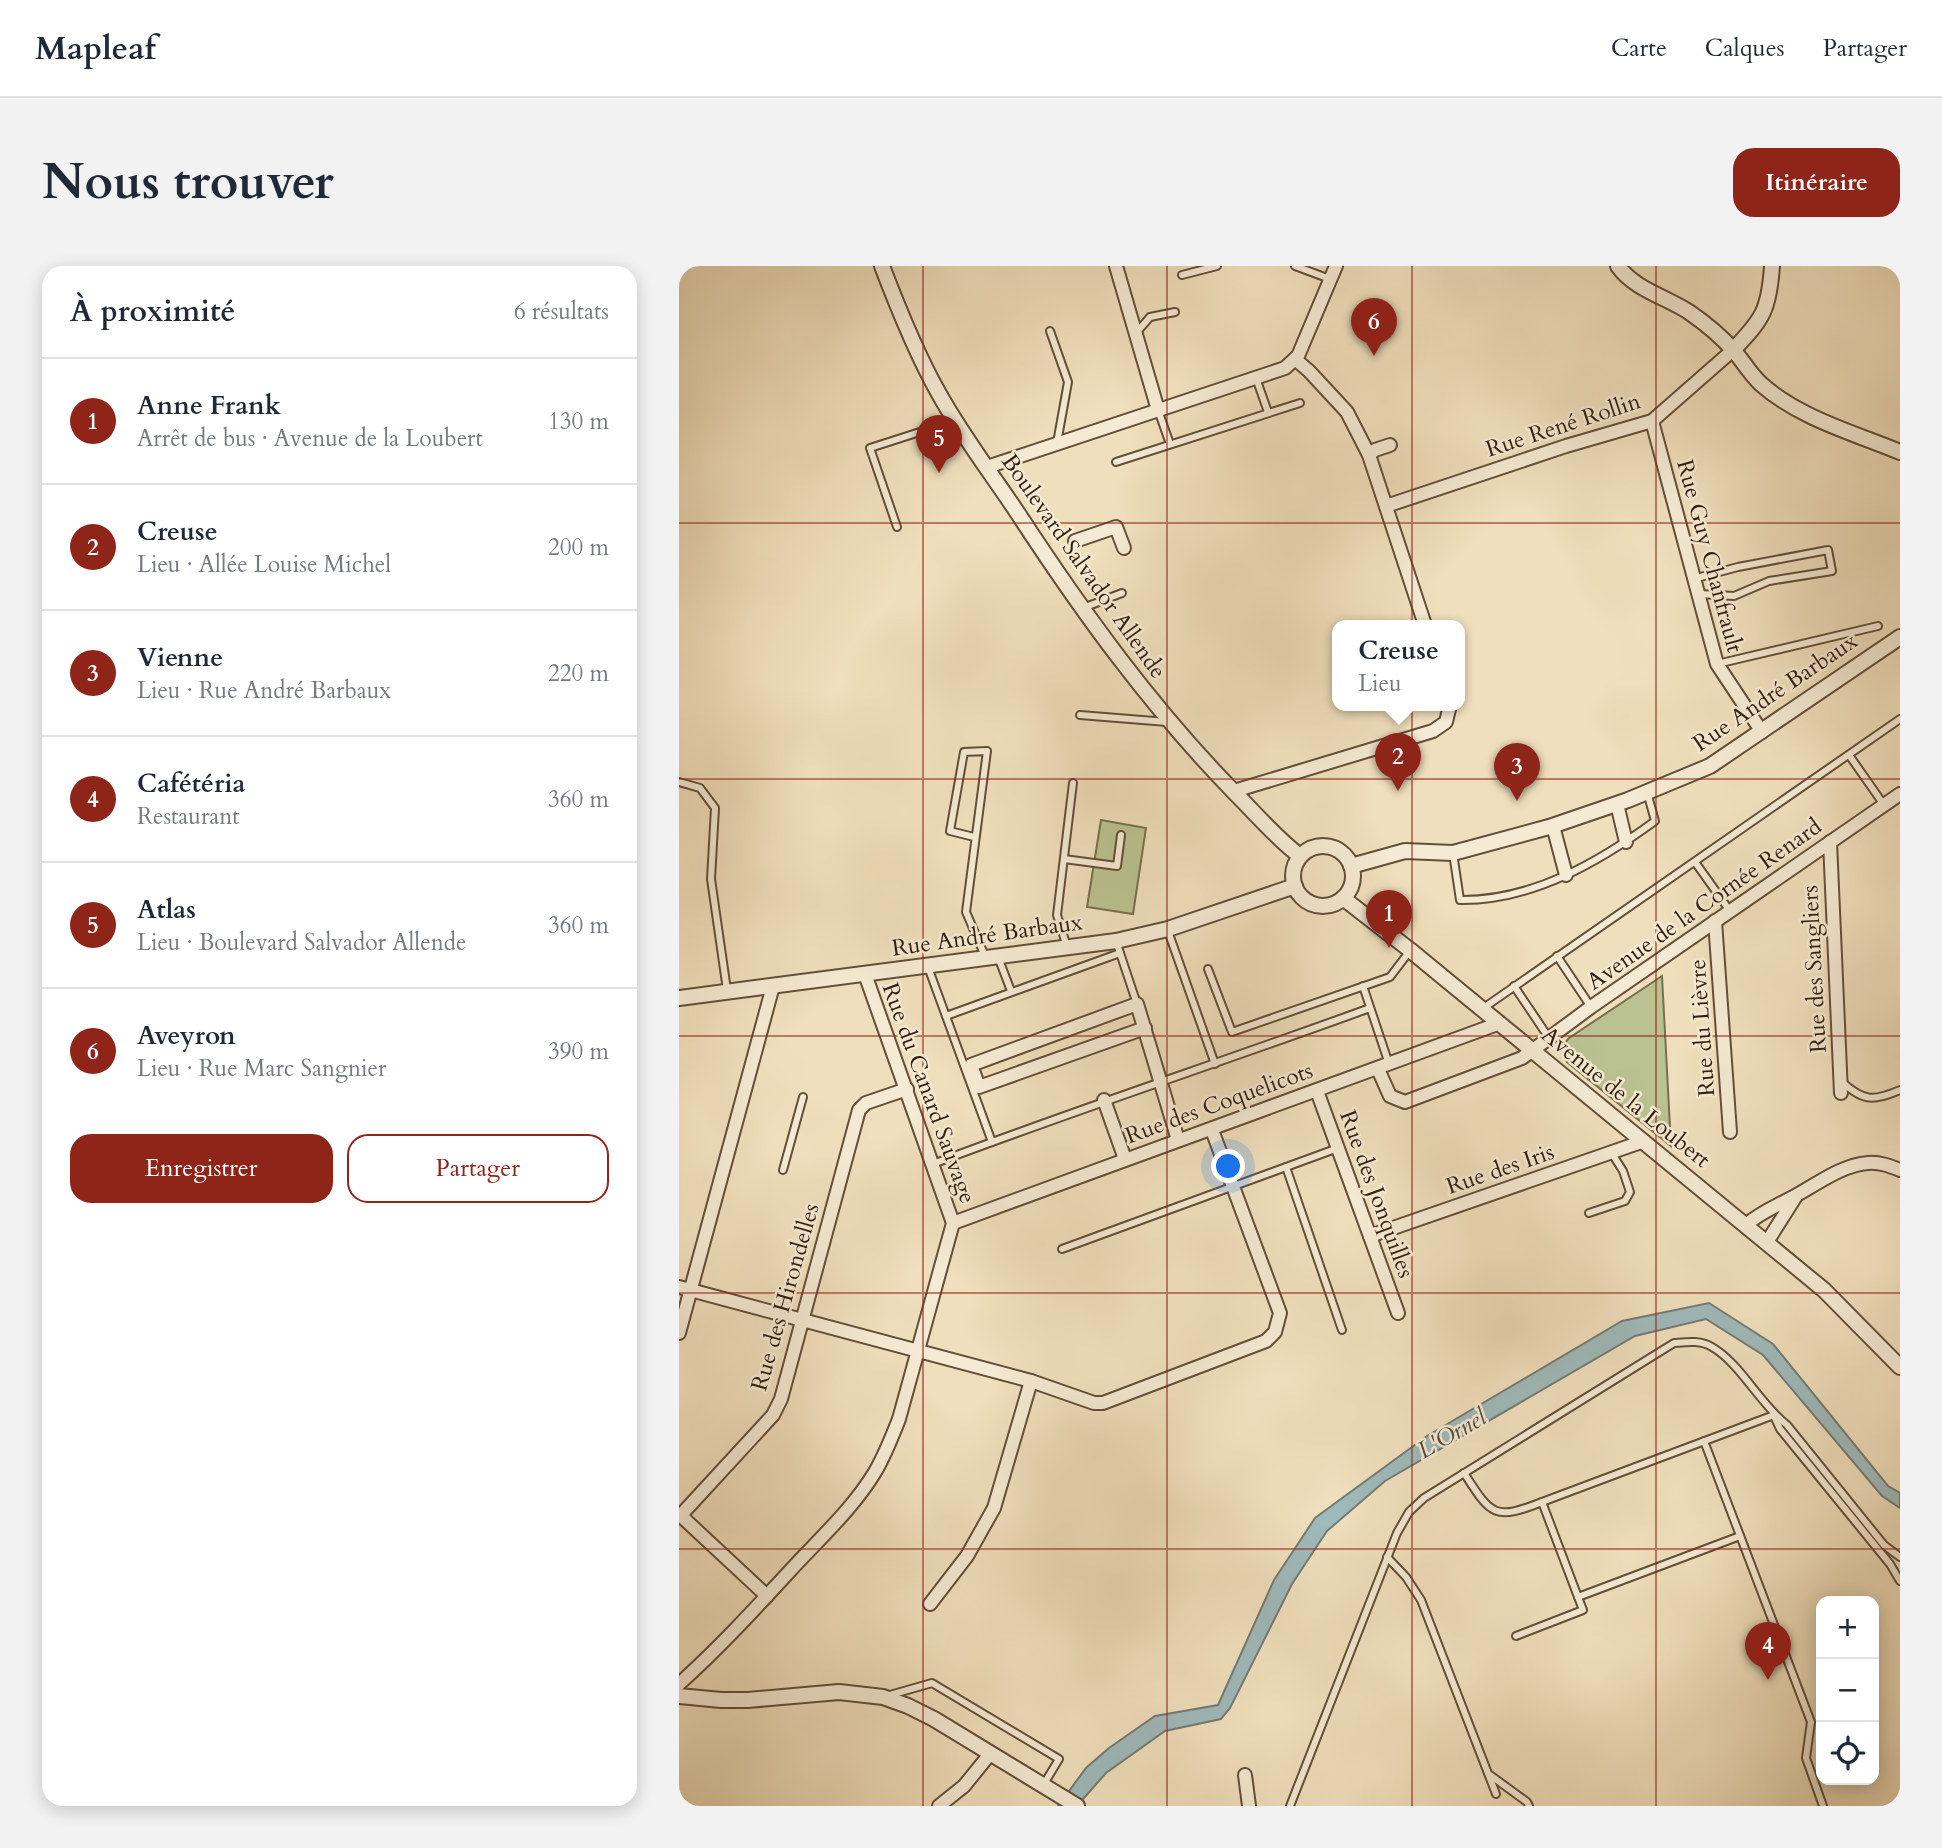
<!DOCTYPE html>
<html lang="fr">
<head>
<meta charset="utf-8">
<style>
	body { margin:0; font-family:Cardo,serif; background:#f2f2f3; color:#1f2937 }
	.controls { position:absolute; right:21px; bottom:21px; display:grid; overflow:hidden; border-radius:14px; box-shadow:0 4px 18px #0003 }
	.controls button { width:63px; height:63px; display:grid; place-items:center; padding:0; border:0; border-bottom:2px solid #e0e1e3; background:#fff; color:#1f2937; font:35px sans-serif }
	.you { position:absolute; left:550px; top:901px; width:24px; height:24px; margin:-18px; border:5px solid #fff; border-radius:50%; background:#1a73e8; box-shadow:0 0 0 10px #1a73e833 }
	.badge { display:grid; place-items:center; width:46px; height:46px; border-radius:50%; background:#8f2418; color:#fff; font-size:23px; font-weight:700 }
	.pin { position:absolute; translate:-50% -58px; filter:drop-shadow(0 2px 4px #0008) }
	.pin::after { content:''; position:absolute; top:37px; width:24px; height:21px; background:inherit; clip-path:polygon(0 0,100% 0,50% 100%) }
	.popup { position:absolute; left:653px; top:354px; width:133px; height:91px; box-sizing:border-box; display:grid; place-content:center; border-radius:14px; background:#fff; filter:drop-shadow(0 2px 5px #0005); font-size:23px; white-space:nowrap; color:#747a83 }
	.popup b { font-size:26px; color:#1f2937 }
	.popup::after { content:''; position:absolute; left:50%; top:100%; margin-left:-14px; border:14px solid transparent; border-top-color:#fff }
	.list { margin:0; padding:0; list-style:none }
	h2 { display:flex; justify-content:space-between; align-items:center; height:91px; margin:0; padding:0 28px; font-size:30px }
	h2 small { font-size:23px; font-weight:400; color:#747a83 }
	.list li { display:grid; grid-template-columns:46px 1fr auto; gap:21px; align-items:center; box-sizing:border-box; height:126px; padding:0 28px; border-top:2px solid #e0e1e3 }
	.list b { display:block; font-size:26px; white-space:nowrap }
	.list p { margin:0; font-size:23px; white-space:nowrap; color:#747a83 }
	.list em { font-size:23px; font-style:normal; color:#747a83 }
	.actions { display:flex; gap:14px; padding:21px 28px }
	.actions a { flex:1; padding:16px 0; border:2px solid #8f2418; border-radius:21px; text-align:center; font-size:24px; color:#8f2418 }
	.actions .main { background:#8f2418; color:#fff }
	.icon { flex:none; width:38px; height:38px; fill:none; stroke:currentColor; stroke-width:2; stroke-linecap:round; stroke-linejoin:round }
	.map { position:relative; flex:none; width:1221px; height:1540px; overflow:hidden; border-radius:21px }
	header { display:flex; align-items:center; gap:42px; box-sizing:border-box; height:98px; padding:0 35px; background:#fff; border-bottom:2px solid #e0e1e3 }
	header strong { font-size:33px }
	nav { display:flex; gap:38px; margin-inline-start:auto; font-size:24px }
	.intro { display:flex; align-items:center; justify-content:space-between; box-sizing:border-box; height:168px; padding:0 42px }
	h1 { margin:0; font-size:49px }
	.button { padding:18px 32px; border-radius:21px; background:#8f2418; color:#fff; font-size:24px; font-weight:700 }
	main { display:flex; gap:42px; padding:0 42px }
	aside { flex:1; background:#fff; border-radius:21px; box-shadow:0 4px 18px #0003 }
	.map>svg:first-child { display:block }
	.green { fill:#bac291; stroke:#77704f; stroke-width:2 }
	.water { fill:#9fbabb; stroke:#747b75; stroke-width:2 }
	.lines { fill:none; stroke-linecap:round; stroke-linejoin:round }
	.service-casing { stroke:#634e39; stroke-width:10 }
	.minor-casing { stroke:#634e39; stroke-width:16 }
	.tertiary-casing { stroke:#634e39; stroke-width:18 }
	.service { stroke:#f5ead3; stroke-width:6 }
	.minor { stroke:#f5ead3; stroke-width:12 }
	.tertiary { stroke:#f5ead3; stroke-width:14 }
	.grid { fill:none; stroke:#8f2418; stroke-width:2; stroke-opacity:0.55 }
	.labels { text-anchor:middle; dominant-baseline:central; stroke-width:5; stroke-linejoin:round; paint-order:stroke }
	.street-label { font-size:23px; fill:#341d0d; stroke:#f5ead3 }
	.water-label { font-size:24px; font-style:italic; fill:#544c41; stroke:#f5ead3 }
</style>
</head>
<body>
<header>
<strong>Mapleaf</strong>
<nav><a>Carte</a><a>Calques</a><a>Partager</a></nav>
</header>
<div class="intro"><h1>Nous trouver</h1><a class="button">Itinéraire</a></div>
<main>
<aside>
<h2>À proximité<small>6 résultats</small></h2>
<ul class="list">
<li><span class="badge">1</span><div><b>Anne Frank</b><p>Arrêt de bus · Avenue de la Loubert</p></div><em>130 m</em></li>
<li><span class="badge">2</span><div><b>Creuse</b><p>Lieu · Allée Louise Michel</p></div><em>200 m</em></li>
<li><span class="badge">3</span><div><b>Vienne</b><p>Lieu · Rue André Barbaux</p></div><em>220 m</em></li>
<li><span class="badge">4</span><div><b>Cafétéria</b><p>Restaurant</p></div><em>360 m</em></li>
<li><span class="badge">5</span><div><b>Atlas</b><p>Lieu · Boulevard Salvador Allende</p></div><em>360 m</em></li>
<li><span class="badge">6</span><div><b>Aveyron</b><p>Lieu · Rue Marc Sangnier</p></div><em>390 m</em></li>
</ul>
<div class="actions"><a class="main">Enregistrer</a><a>Partager</a></div>
</aside>
<div class="map">
<svg width="1221" height="1540" viewBox="0 0 1221 1540">
	<rect width="100%" height="100%" fill="#f0dfbc"/>
	<filter id="stains"><feTurbulence type="fractalNoise" baseFrequency=".00286" numOctaves="4"/><feColorMatrix values="0 0 0 0 .2 0 0 0 0 .09 0 0 0 0 .02 0 0 0 .5 -.17"/></filter>
	<radialGradient id="worn" r=".72"><stop offset=".6" stop-color="#630" stop-opacity="0"/><stop offset="1" stop-color="#630" stop-opacity=".3"/></radialGradient>
	<!-- green -->
	<g class="green">
		<path d="M422,554L467,562L454,648L408,641Z"/>
		<path d="M983,710L992,880L888,796C882,786 882,781 890,772Z"/>
	</g>
	<!-- water -->
	<path class="water" d="M1030,1037L1094,1078L1209,1220L1221,1227V1242L1203,1230L1084,1089L1027,1053L956,1070L706,1215L648,1265L613,1318L551,1442L542,1453L486,1465L427,1507L398,1540H379L407,1502L430,1482L476,1450L539,1439L595,1314L636,1252L748,1170L943,1055Z"/>
	<g class="lines">
		<!-- service casing -->
		<g class="service-casing">
			<g id="service">
				<path d="M616,0L651,13"/>
				<path d="M503,9L538,0"/>
				<path d="M371,65L389,116L378,177"/>
				<path d="M458,66L471,51L496,46"/>
				<path d="M577,112L589,146"/>
				<path d="M479,144L491,178"/>
				<path d="M437,196L621,137"/>
				<path d="M218,261L191,182L275,155"/>
				<path d="M1014,313L1059,301L1149,284L1153,305L1090,315L1055,330L1020,328"/>
				<path d="M404,342L443,327"/>
				<path d="M1038,398L1199,360"/>
				<path d="M401,449L488,456"/>
				<path d="M1170,489L1205,539"/>
				<path d="M0,516L21,522L36,542L32,613L48,724"/>
				<path d="M295,571L271,565L285,486L308,485L287,646L306,690"/>
				<path d="M774,587L781,634C853,635 920,596 976,555L968,526"/>
				<path d="M385,593L438,600L442,569"/>
				<path d="M1016,596L1051,645"/>
				<path d="M489,665L536,798"/>
				<path d="M437,675L458,738"/>
				<path d="M388,681L378,649L394,517"/>
				<path d="M878,690L912,741"/>
				<path d="M319,691L332,725"/>
				<path d="M249,701L313,876"/>
				<path d="M529,703L553,766L711,711L730,686"/>
				<path d="M684,720L710,798"/>
				<path d="M835,720L870,772"/>
				<path d="M803,743L1221,453"/>
				<path d="M267,750L441,687"/>
				<path d="M1163,816C1185,836 1195,835 1221,824"/>
				<path d="M254,898C399,843 546,795 691,742"/>
				<path d="M607,901L663,1064"/>
				<path d="M104,904L124,831"/>
				<path d="M910,947L946,935L951,926L944,905L932,886"/>
				<path d="M383,983L659,882"/>
				<path d="M1095,1150L1101,1163L1211,1298L1221,1315"/>
				<path d="M1025,1175L1132,1456L1127,1492L1144,1540"/>
				<path d="M785,1207C812,1249 815,1255 863,1236"/>
				<path d="M1061,1270L899,1331L863,1236L1095,1149"/>
				<path d="M708,1291L727,1311L742,1334L817,1528"/>
				<path d="M837,1370L904,1344L899,1331"/>
				<path d="M211,1429L253,1417L380,1493L365,1518"/>
				<path d="M811,1509L848,1536L850,1540"/>
				<path d="M611,1540L718,1267L730,1246L745,1232L995,1077C1008,1076 1021,1074 1033,1081C1061,1097 1081,1138 1108,1159L1205,1279L1221,1291"/>
			</g>
		</g>
		<!-- minor casing -->
		<g class="minor-casing">
			<g id="minor">
				<path d="M437,0L479,144"/>
				<path d="M616,93L630,105L668,146L690,189L746,359"/>
				<path d="M973,155L1038,398L1083,466"/>
				<path d="M690,189L696,184L711,179"/>
				<path d="M308,201L606,102L619,90L657,0"/>
				<path d="M707,240L887,180L973,155L1054,84"/>
				<path d="M396,275L437,261L445,282"/>
				<path d="M555,525L754,465L767,456L771,439"/>
				<path d="M938,538L947,576"/>
				<path d="M874,560L887,609"/>
				<path d="M1151,576L1162,827"/>
				<path d="M1036,655L1051,866"/>
				<path d="M466,762L300,821L292,799L458,738L499,874"/>
				<path d="M699,803L711,830L726,836L843,792L912,741L1221,528"/>
				<path d="M638,825L719,1047"/>
				<path d="M425,834L446,893"/>
				<path d="M274,957L821,757"/>
				<path d="M1067,959C1082,946 1098,940 1114,931C1137,919 1162,899 1189,897C1201,896 1211,900 1221,904"/>
				<path d="M691,970L965,875"/>
				<path d="M1088,976L1117,930"/>
				<path d="M0,1021L352,1115L315,1242L288,1290L251,1338"/>
				<path d="M0,1067L94,720"/>
				<path d="M352,1115L415,1137H424L587,1075L596,1066L601,1047L533,864"/>
				<path d="M0,1248L88,1330"/>
				<path d="M2,1249L94,1149L102,1133L180,844L187,837L228,823"/>
				<path d="M0,1418C39,1383 74,1345 109,1307C138,1275 173,1244 196,1206C206,1189 213,1171 220,1153L274,957L186,708"/>
				<path d="M566,1509L570,1540"/>
				<path d="M260,1540L285,1520L311,1488"/>
			</g>
		</g>
		<!-- tertiary casing -->
		<g class="tertiary-casing">
			<g id="tertiary">
				<path d="M203,0C219,42 237,87 259,126C282,168 312,207 338,246C404,347 472,441 556,527C577,548 597,572 621,590"/>
				<path d="M939,0C955,23 987,31 1010,46C1026,57 1042,70 1055,85C1064,95 1071,108 1082,118C1120,152 1175,167 1221,186"/>
				<path d="M1054,84C1084,53 1090,44 1093,0"/>
				<circle cx="644" cy="610" r="30"/>
				<path d="M672,600L726,585L774,587L870,561L949,534L1031,500L1221,371"/>
				<path d="M664,632L731,684L1145,1024L1221,1101"/>
				<path d="M0,732L437,675L489,663L616,620"/>
				<path d="M0,1430L42,1434H69L160,1426L204,1431L229,1440L255,1453L398,1540"/>
			</g>
		</g>
		<!-- service -->
		<use href="#service" class="service"/>
		<!-- minor -->
		<use href="#minor" class="minor"/>
		<!-- tertiary -->
		<use href="#tertiary" class="tertiary"/>
	</g>
	<!-- grid -->
	<path class="grid" d="M244,0V1540M488,0V1540M733,0V1540M977,0V1540M0,257H1221M0,513H1221M0,770H1221M0,1027H1221M0,1283H1221"/>
	<g class="labels">
		<!-- street labels -->
		<g class="street-label">
			<text transform="translate(884 159) rotate(-18)">Rue René Rollin</text>
			<text transform="translate(1031 290) rotate(75)">Rue Guy Chanfrault</text>
			<text transform="translate(405 300) rotate(55)">Boulevard Salvador Allende</text>
			<text transform="translate(1096 426) rotate(-34)">Rue André Barbaux</text>
			<text transform="translate(1025 638) rotate(-35)">Avenue de la Cornée Renard</text>
			<text transform="translate(308 669) rotate(-8)">Rue André Barbaux</text>
			<text transform="translate(1135 703) rotate(-93)">Rue des Sangliers</text>
			<text transform="translate(1023 762) rotate(-94)">Rue du Lièvre</text>
			<text transform="translate(250 827) rotate(70)">Rue du Canard Sauvage</text>
			<text transform="translate(947 831) rotate(39)">Avenue de la Loubert</text>
			<text transform="translate(540 837) rotate(-20)">Rue des Coquelicots</text>
			<text transform="translate(821 903) rotate(-19)">Rue des Iris</text>
			<text transform="translate(698 928) rotate(70)">Rue des Jonquilles</text>
			<text transform="translate(106 1031) rotate(-74)">Rue des Hirondelles</text>
		</g>
		<!-- water labels -->
		<g class="water-label">
			<text transform="translate(773 1168) rotate(-30)">L'Ornel</text>
		</g>
	</g>
	<rect width="100%" height="100%" filter="url(#stains)"/>
	<rect width="100%" height="100%" fill="url(#worn)"/>
</svg>
<div class="controls">
<button>+</button>
<button>−</button>
<button><svg class="icon" aria-label="locate" viewBox="0 0 24 24"><circle cx="12" cy="12" r="6"/><path d="M12 2v4M12 18v4M2 12h4M18 12h4"/></svg></button>
</div>
<div class="you"></div>
<div class="pin badge" style="left:710px;top:682px">1</div>
<div class="pin badge" style="left:719px;top:525px">2</div>
<div class="popup"><b>Creuse</b>Lieu</div>
<div class="pin badge" style="left:838px;top:535px">3</div>
<div class="pin badge" style="left:1089px;top:1414px">4</div>
<div class="pin badge" style="left:260px;top:207px">5</div>
<div class="pin badge" style="left:695px;top:90px">6</div>
</div>
</main>
</body>
</html>
